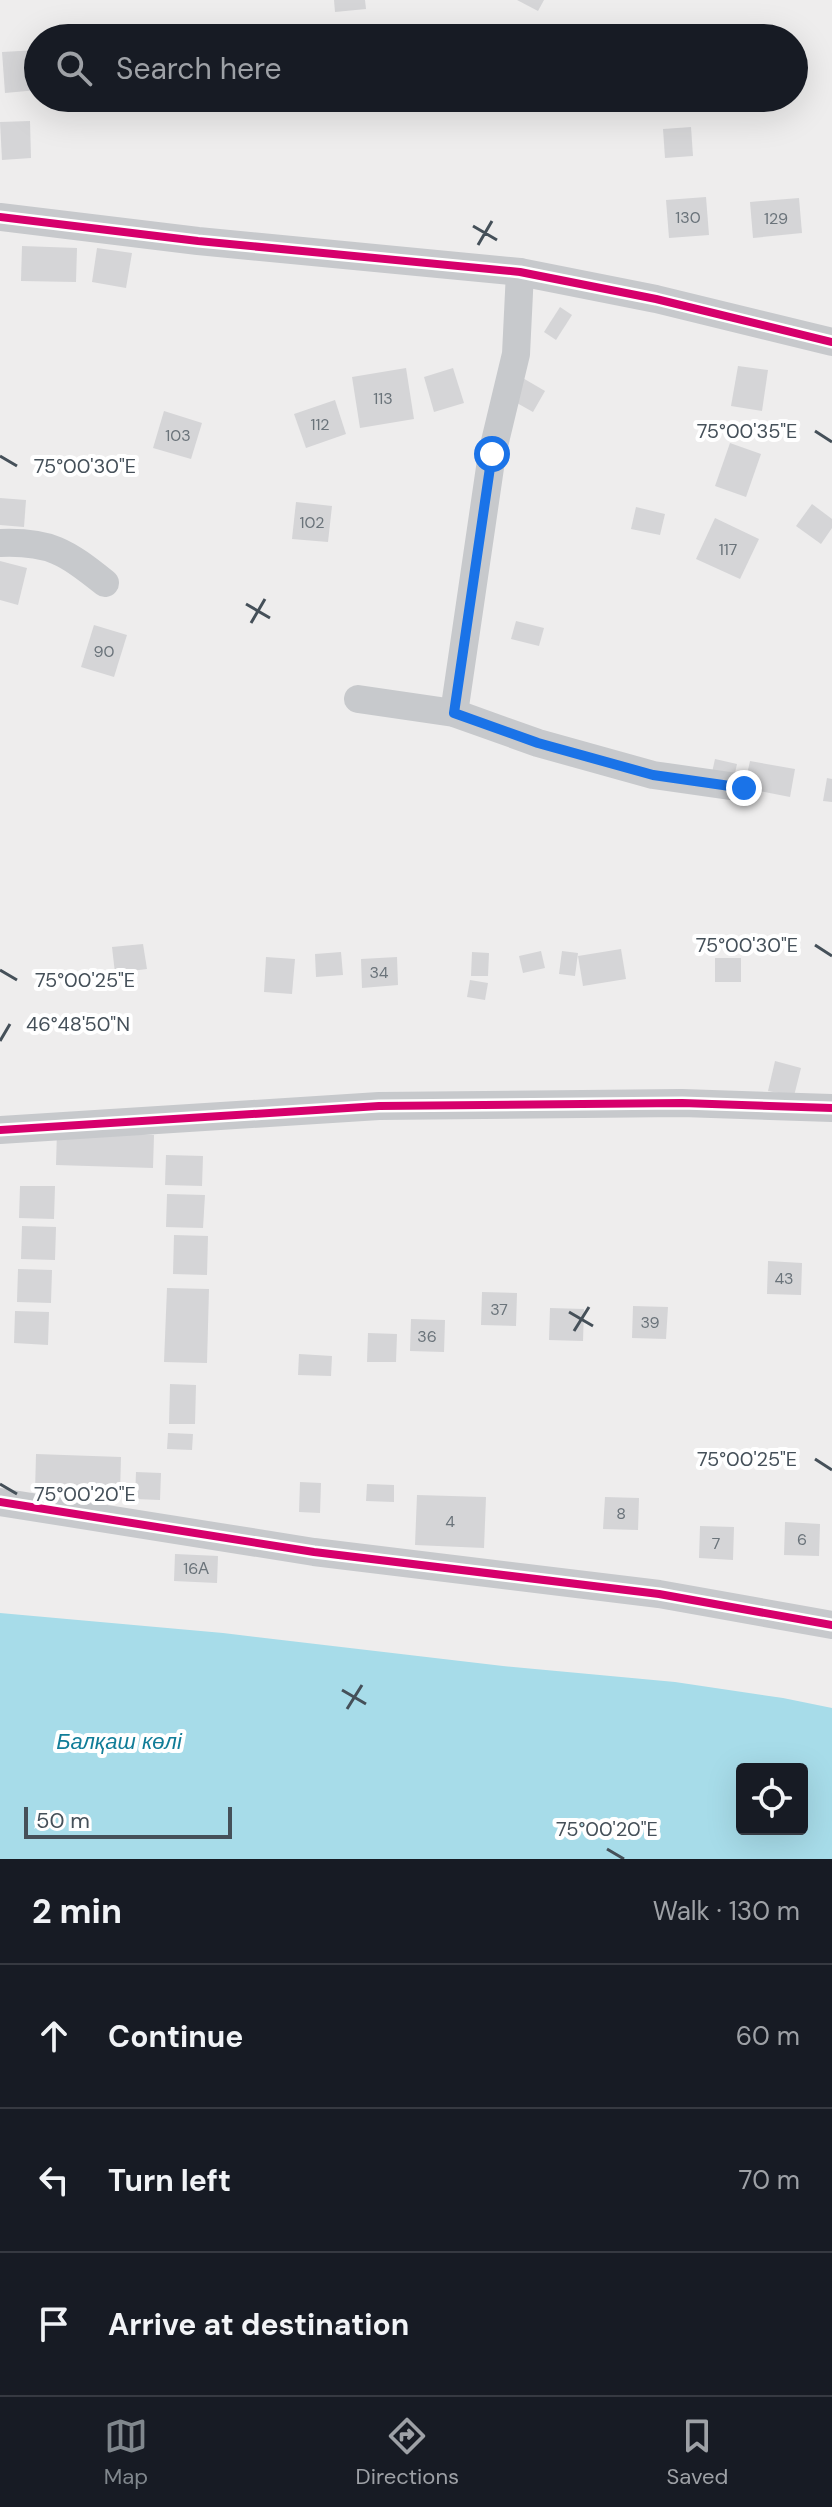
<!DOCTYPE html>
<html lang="en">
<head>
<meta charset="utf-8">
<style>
	body { margin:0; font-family:"DM Sans",sans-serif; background:#242831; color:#f1f3f6 }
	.controls { position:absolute; right:24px; bottom:24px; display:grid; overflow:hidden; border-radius:8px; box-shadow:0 8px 32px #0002 }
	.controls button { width:72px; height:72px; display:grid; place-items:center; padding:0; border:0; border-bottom:2px solid #363941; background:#171b24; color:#f1f3f6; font:40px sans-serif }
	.scale { position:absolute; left:24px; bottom:20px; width:208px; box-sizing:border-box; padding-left:8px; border:4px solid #455059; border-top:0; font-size:22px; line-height:28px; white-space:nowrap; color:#455059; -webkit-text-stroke:6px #fff; paint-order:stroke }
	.stop { position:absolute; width:24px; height:24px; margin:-18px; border:6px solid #1a73e8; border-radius:50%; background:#fff }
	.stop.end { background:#1a73e8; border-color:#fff; box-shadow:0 2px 8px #0008 }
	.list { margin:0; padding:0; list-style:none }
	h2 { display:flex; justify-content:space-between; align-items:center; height:104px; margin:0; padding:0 32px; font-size:34px }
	h2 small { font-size:26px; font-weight:400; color:#9ea1a6 }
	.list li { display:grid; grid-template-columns:52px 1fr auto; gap:24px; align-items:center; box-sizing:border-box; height:144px; padding:0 32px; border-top:2px solid #363941 }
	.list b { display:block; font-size:30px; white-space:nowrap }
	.list em { font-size:26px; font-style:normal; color:#9ea1a6 }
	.icon { flex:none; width:44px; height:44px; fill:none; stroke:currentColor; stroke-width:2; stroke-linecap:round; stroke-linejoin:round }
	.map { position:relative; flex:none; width:832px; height:1859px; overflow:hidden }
	.search { position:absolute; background:#171b24; box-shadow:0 8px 32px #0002; left:24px; right:24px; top:24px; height:88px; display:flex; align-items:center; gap:20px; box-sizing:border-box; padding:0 28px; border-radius:44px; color:#9ea1a6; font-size:30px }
	.sheet { height:536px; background:#171b24 }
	nav { display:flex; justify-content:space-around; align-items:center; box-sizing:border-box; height:112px; border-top:2px solid #363941; background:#171b24; font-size:22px; color:#9ea1a6 }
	nav a { display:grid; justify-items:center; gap:4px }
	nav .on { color:#80878d }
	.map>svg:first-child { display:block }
	.water { fill:#a7dce9; fill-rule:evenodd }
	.building { fill:#d5d5d7 }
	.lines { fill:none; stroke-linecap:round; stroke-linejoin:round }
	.minor { stroke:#c7c9cc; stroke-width:28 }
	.cycleway-casing { stroke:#fff; stroke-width:13 }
	.cycleway { stroke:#d6006c; stroke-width:8 }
	.route { stroke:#1a73e8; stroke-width:10 }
	.ticks { fill:none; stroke:#455059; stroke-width:3 }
	.labels { text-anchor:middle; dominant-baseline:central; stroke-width:8; stroke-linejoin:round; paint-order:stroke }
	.number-label { font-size:16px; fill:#6a737a }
	.water-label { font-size:22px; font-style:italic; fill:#117d98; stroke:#fff }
	.ticks-label { font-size:20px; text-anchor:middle; fill:#455059; stroke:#fff; stroke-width:8; stroke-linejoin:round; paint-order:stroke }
</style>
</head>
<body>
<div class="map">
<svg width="832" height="1859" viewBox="0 0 832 1859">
	<rect width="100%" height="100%" fill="#eeeded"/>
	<!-- water -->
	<path class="water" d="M0,1613L223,1633L503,1666L675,1682L783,1698L832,1708V1859H0ZM742,1769H802V1829H742Z"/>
	<!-- building -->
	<g class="building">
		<path d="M334,0H365L366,9L335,12Z"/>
		<path d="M517,0H544L538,11Z"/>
		<path d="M38,50V90L5,93L2,52Z"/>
		<path d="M30,121L31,158L2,160L0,122Z"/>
		<path d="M691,127L693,156L665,158L663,129Z"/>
		<path d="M706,197L709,235L669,238L666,200Z"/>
		<path d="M799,198L802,233L753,238L750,202Z"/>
		<path d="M22,246L77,248L76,282L21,281Z"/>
		<path d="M97,248L132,253L126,288L92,282Z"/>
		<path d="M560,307L572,315L556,340L544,332Z"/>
		<path d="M738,366L768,370L762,411L731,406Z"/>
		<path d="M406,368L414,419L360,428L352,377Z"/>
		<path d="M453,368L464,403L434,412L424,377Z"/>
		<path d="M521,377L545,391L533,412L508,398Z"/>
		<path d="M335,400L346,434L306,448L294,414Z"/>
		<path d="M164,411L202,423L191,459L153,448Z"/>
		<path d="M730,443L761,454L746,497L715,486Z"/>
		<path d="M0,498L26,500L24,527L0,525Z"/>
		<path d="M296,502L332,506L328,542L292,539Z"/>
		<path d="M812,504L832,519V528L821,544L796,526Z"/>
		<path d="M636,507L665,514L660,535L631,529Z"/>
		<path d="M715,518L759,539L740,579L696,559Z"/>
		<path d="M0,561L27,568L18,605L0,600Z"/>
		<path d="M516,621L544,628L539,646L511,639Z"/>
		<path d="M94,625L127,635L114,677L81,667Z"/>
		<path d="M715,759L737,764L733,782L711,777Z"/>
		<path d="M750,761L795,769L790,797L744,788Z"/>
		<path d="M827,778L832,779V802L823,801Z"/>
		<path d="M143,944L147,969L115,973L112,947Z"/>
		<path d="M621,949L626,979L583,986L578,956Z"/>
		<path d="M541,951L545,968L523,973L519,956Z"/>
		<path d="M562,951L578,953L575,976L559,974Z"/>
		<path d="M341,952L343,975L316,977L315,954Z"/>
		<path d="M472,952L489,953L488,976H471Z"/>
		<path d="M266,957L295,959L292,994L264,992Z"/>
		<path d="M397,957L398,985L362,988L361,959Z"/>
		<rect x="715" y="958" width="26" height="24"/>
		<path d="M470,980L488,983L485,1000L467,997Z"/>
		<path d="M775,1061L801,1068L794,1096L768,1091Z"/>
		<path d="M57,1131L154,1135L153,1168L56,1165Z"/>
		<path d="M166,1155L203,1156L202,1186L165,1185Z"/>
		<path d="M20,1186H55L54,1219L19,1218Z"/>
		<path d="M167,1194L205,1195L203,1228L166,1227Z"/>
		<path d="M22,1226L56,1227L55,1260L21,1259Z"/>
		<path d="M174,1235L208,1236L207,1275L173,1274Z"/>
		<path d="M768,1261L802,1263L801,1295L767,1294Z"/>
		<path d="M18,1269L52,1270L51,1303L17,1302Z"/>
		<path d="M167,1288L209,1289L207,1363L164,1362Z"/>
		<path d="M482,1292L517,1293L516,1326L481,1325Z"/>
		<path d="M633,1306L668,1307L666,1339L632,1338Z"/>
		<path d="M550,1308L584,1309L583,1341L549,1340Z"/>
		<path d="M15,1311L49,1312L48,1345L14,1343Z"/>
		<path d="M411,1319L445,1320L444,1352L410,1351Z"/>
		<path d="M368,1333L397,1334L396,1362H367Z"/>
		<path d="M299,1354L332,1356L331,1376L298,1375Z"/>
		<path d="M170,1384L196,1385L195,1424H169Z"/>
		<path d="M168,1433L193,1434L192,1450L167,1449Z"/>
		<path d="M36,1454L121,1457L120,1495L35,1492Z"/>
		<path d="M136,1472L161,1473L160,1500L135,1499Z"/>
		<path d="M300,1482L321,1483L320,1513L299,1512Z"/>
		<path d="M367,1484L394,1485V1502L366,1501Z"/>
		<path d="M417,1495L486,1497L484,1548L415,1545Z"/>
		<path d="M605,1497L639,1498L638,1530L603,1529Z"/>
		<path d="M785,1522L820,1524L819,1556L784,1555Z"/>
		<path d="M700,1526L734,1527L733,1560L699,1558Z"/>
		<path d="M175,1554L218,1556L217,1583L174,1581Z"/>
	</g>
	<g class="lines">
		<!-- minor -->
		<g class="minor">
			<path d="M0,217L198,241L520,272L656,299L832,342"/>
			<path d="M0,543C50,541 66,552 105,583"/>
			<path d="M358,699L454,713L538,743L653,775L744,788"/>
			<path d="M454,713L492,454L516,354L520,272"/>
			<path d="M0,1130L379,1106L682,1103L832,1108"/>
			<path d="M0,1502L314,1552L659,1594L832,1625"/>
		</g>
		<!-- cycleway casing -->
		<g class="cycleway-casing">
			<g id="cycleway">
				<path d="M0,217L198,241L520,272L656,299L832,342"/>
				<path d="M0,1130L379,1106L682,1103L832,1108"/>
				<path d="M0,1502L314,1552L659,1594L832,1625"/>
			</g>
		</g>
		<!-- cycleway -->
		<use href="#cycleway" class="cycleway"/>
	</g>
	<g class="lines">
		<!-- route -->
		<path class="route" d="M492,454L454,713L538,743L653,775L744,788"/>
	</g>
	<!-- ticks -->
	<path class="ticks" d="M473,226L497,240M478,245L492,221M815,431L832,442M0,456L17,466M246,604L270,618M251,623L265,599M815,945L832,956M0,970L17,980M0,1041L10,1024M569,1312L593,1326M574,1331L589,1307M815,1459L832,1470M0,1484L17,1494M342,1690L366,1704M347,1709L362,1685M607,1849L624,1859"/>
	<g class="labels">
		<!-- number labels -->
		<g class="number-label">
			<text x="688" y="217">130</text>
			<text x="776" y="218">129</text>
			<text x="383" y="398">113</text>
			<text x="320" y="424">112</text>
			<text x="178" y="435">103</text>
			<text x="312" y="522">102</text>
			<text x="728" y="549">117</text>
			<text x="104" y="651">90</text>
			<text x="379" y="972">34</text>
			<text x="784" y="1278">43</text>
			<text x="499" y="1309">37</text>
			<text x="650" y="1322">39</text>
			<text x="427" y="1336">36</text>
			<text x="621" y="1513">8</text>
			<text x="450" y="1521">4</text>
			<text x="802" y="1539">6</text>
			<text x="716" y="1543">7</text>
			<text x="196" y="1568">16А</text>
		</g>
		<!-- water labels -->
		<g class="water-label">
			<text x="119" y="1741">Балқаш көлі</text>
		</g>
	</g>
	<g class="ticks-label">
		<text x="747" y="438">75°00'35"E</text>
		<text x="85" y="473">75°00'30"E</text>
		<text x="747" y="952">75°00'30"E</text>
		<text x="85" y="987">75°00'25"E</text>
		<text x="78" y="1031">46°48'50"N</text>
		<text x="747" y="1466">75°00'25"E</text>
		<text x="85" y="1501">75°00'20"E</text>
		<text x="607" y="1836">75°00'20"E</text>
	</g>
</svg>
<div class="controls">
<button><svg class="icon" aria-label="locate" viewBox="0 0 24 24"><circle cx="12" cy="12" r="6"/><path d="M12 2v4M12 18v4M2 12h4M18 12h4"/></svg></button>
</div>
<div class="scale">50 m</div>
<div class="stop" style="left:492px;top:454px"></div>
<div class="stop end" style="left:744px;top:788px"></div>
<div class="search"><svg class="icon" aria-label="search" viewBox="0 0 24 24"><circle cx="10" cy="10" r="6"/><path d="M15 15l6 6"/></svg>Search here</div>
</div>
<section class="sheet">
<h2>2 min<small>Walk · 130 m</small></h2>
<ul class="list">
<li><svg class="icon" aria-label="ahead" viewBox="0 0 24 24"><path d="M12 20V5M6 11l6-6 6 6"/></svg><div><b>Continue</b></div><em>60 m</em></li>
<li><svg class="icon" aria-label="left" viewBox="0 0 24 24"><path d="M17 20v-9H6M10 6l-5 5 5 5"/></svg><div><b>Turn left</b></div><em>70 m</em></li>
<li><svg class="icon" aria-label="arrive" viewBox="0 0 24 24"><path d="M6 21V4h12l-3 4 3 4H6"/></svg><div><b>Arrive at destination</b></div></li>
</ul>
</section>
<nav>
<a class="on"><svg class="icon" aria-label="map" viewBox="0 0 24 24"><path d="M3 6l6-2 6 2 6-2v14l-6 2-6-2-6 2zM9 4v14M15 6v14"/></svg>Map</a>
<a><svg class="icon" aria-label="directions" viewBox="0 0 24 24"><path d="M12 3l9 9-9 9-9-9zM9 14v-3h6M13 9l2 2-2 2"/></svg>Directions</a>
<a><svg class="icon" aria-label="saved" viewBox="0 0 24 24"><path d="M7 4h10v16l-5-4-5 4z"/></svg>Saved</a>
</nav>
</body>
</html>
